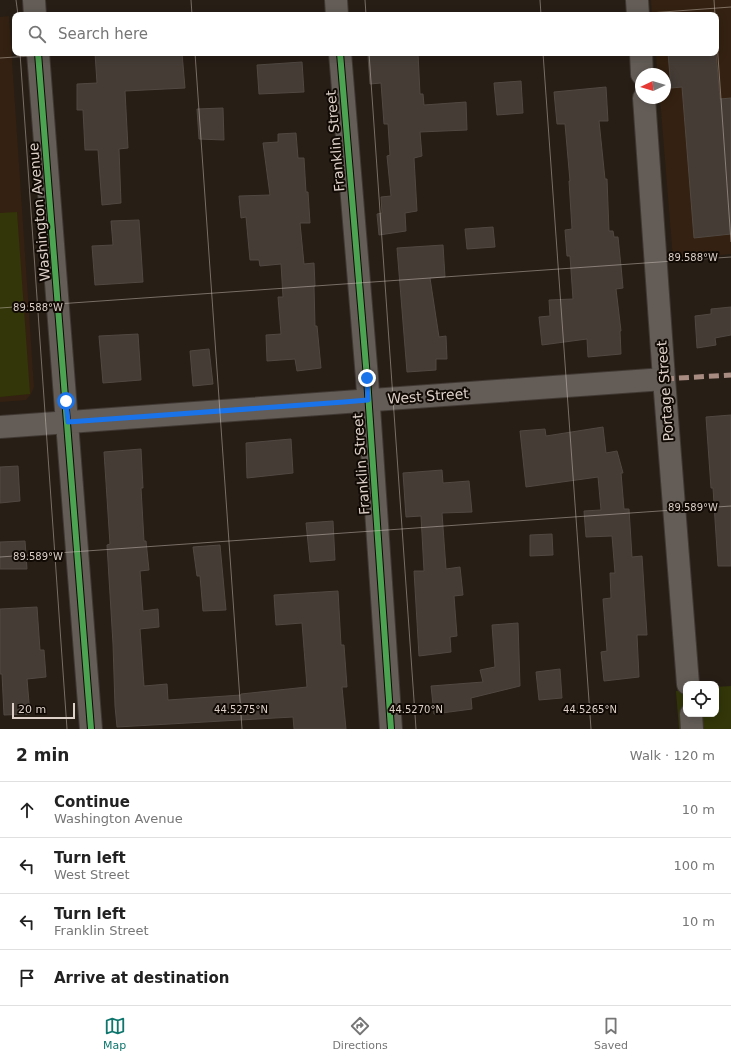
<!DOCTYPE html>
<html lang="en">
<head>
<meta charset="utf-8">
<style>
	body { margin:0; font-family:"DejaVu Sans",sans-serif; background:#f2f2f2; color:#222 }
	.controls { position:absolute; right:12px; bottom:12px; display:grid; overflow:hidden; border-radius:8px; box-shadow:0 2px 10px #0003 }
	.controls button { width:36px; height:36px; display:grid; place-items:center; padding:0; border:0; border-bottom:1px solid #e0e0e0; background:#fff; color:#222; font:20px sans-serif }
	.compass { position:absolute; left:635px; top:68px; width:36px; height:36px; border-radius:50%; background:#fff; box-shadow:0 2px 10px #0003; rotate:266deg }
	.scale { position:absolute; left:12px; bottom:10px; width:63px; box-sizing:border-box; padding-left:4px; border:2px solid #dcd0c8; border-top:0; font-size:11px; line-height:14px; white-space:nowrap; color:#dcd0c8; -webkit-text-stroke:3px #100904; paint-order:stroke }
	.stop { position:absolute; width:12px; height:12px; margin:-9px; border:3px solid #1a73e8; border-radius:50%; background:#fff }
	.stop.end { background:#1a73e8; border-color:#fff; box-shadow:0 1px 4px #0008 }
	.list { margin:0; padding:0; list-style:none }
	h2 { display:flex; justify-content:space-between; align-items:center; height:52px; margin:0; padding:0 16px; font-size:17px }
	h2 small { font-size:13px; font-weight:400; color:#767676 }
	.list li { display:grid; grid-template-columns:26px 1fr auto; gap:12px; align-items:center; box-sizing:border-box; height:56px; padding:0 16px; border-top:1px solid #e0e0e0 }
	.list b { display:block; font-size:15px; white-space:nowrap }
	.list p { margin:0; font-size:13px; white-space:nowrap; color:#767676 }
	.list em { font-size:13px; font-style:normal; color:#767676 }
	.icon { flex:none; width:22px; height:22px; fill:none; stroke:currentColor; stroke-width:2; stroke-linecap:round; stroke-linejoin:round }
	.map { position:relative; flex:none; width:731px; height:729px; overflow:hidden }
	.search { position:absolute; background:#fff; box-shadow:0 2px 10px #0003; left:12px; right:12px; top:12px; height:44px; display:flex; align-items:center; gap:10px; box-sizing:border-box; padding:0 14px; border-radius:8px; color:#767676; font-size:15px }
	.sheet { height:276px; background:#fff }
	nav { display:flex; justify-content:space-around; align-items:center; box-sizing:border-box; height:56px; border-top:1px solid #e0e0e0; background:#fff; font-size:11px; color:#767676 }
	nav a { display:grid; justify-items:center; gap:2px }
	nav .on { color:#0f766e }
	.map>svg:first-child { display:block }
	.built { fill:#342111 }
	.green { fill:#323608 }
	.building { fill:#453c36; stroke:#504841 }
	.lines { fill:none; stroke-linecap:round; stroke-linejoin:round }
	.street-casing { stroke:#403832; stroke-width:24 }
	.street { stroke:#635c57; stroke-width:22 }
	.quiet { stroke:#a88b81; stroke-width:5; stroke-dasharray:10 5; stroke-linecap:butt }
	.cycleway-casing { stroke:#100904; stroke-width:8 }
	.cycleway { stroke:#4ca352; stroke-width:6 }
	.route { stroke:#1a73e8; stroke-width:5 }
	.ticks { fill:none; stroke:#dcd0c8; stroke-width:1; stroke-opacity:0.45 }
	.labels { text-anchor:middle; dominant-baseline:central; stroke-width:4; stroke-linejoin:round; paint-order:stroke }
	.street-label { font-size:14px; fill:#dcd0c8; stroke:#100904 }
	.ticks-label { font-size:10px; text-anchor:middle; fill:#dcd0c8; stroke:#100904; stroke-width:4; stroke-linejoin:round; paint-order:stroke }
</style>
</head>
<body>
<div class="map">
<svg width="731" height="729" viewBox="0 0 731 729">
	<rect width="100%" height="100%" fill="#271e16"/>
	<!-- built -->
	<g class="built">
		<path d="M651,0H731V254L673,259L660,98H665V74H657L656,53H716V15H652Z"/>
		<path d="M9,16L34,387L31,394L26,400L0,402V17Z"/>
	</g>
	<!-- green -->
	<g class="green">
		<path d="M17,212L30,394L0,397V213Z"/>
		<path d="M731,686V729H679L676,691L686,690V714H716V687Z"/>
	</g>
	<!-- building -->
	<g class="building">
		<path d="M95,53H182L185,88L125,91L128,148L119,149L121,203L102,205L98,150H85L83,110H77V84L97,83Z"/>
		<path d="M391,53H418L420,94H423L424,105L466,102L467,130L420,132L422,156L414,158L417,211L405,213L406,231L379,235L377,214L382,213L381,197L391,196L387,156L390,155L388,124H384L381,83L370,84L368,56Z"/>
		<path d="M668,53H716L720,99L731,98V234L694,238L682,87L671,88Z"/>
		<path d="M302,62L304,92L259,94L257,65Z"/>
		<path d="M521,81L523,113L497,115L494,83Z"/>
		<path d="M606,87L608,121H599L605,179H607L609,231H613L614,237H618L621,266L623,288L616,289L621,331H620L621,354L588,357L587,339L542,345L539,317L550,316L549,300L573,299L570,256H567L565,230L572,229L569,181H570L565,124H557L554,92Z"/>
		<path d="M223,108L224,140L199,139L197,109Z"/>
		<path d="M296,133L298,158H304L306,192H308L310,223H300L304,264L314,263L315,286H314L315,326H317L321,368L297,371L295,359L267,361L266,335L281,334L278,297H283L281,264L260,266L259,260H250L246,217L241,218L239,196L270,195L263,143L278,142V134Z"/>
		<path d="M139,220L143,282L95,285L92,246L113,245L111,221Z"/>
		<path d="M493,227L495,247L467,249L465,229Z"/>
		<path d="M443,245L445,277L430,278L439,337L446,336L447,359H436V370L407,372L397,248Z"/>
		<path d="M731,307V335L715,338L716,345L697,348L695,316L711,314V309Z"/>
		<path d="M138,334L141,380L103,383L99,336Z"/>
		<path d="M209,349L213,384L193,386L190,351Z"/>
		<path d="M731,415V566H718L713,488H711L706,417Z"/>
		<path d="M603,427L606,453L617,451L623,473H621L624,509H629L632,557L642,556L647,635H637L639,677L604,681L601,652L607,651L603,599L611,598L610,573H615L612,536L586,537L584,511L601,510L598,477L526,487L520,431L545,429L546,436Z"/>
		<path d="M291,439L293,473L247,478L246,443Z"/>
		<path d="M141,449L143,488H141L144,541H146L149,570L140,571L143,611L158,609L159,627L140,629L144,686L167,684L168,700L241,695V694L307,687L302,623L276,625L274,595L338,591L341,645H344L347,687H342L346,729H294L293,717L117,727L115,706L113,644L107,545L110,544L104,452Z"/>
		<path d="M18,466L20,501L0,503V467Z"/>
		<path d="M442,470L443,483L469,481L472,512L442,513L446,569L460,567L463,595L454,596L457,636L450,637L451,652L419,656L414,571H424L421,516L406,517L403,473Z"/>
		<path d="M333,521L335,560L310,562L306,523Z"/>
		<path d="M552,534L553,555L530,556V535Z"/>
		<path d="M25,541L27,569H0V542Z"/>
		<path d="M220,545L226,610L203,611L200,576H197L193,547Z"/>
		<path d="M37,607L40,650H44L46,677L27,679L30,714L4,715L2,674H0V609Z"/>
		<path d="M518,623L520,686L471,698L472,709L434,714L431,686L483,682L480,670L495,667L492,625Z"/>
		<path d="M560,669L562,698L539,700L536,672Z"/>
	</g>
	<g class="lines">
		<!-- street casing -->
		<g class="street-casing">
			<g id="street">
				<path d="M34,0L35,15"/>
				<path d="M336,0L337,15"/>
				<path d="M637,0L638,15"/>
				<path d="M38,53L91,729"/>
				<path d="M340,53L367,378L391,729"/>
				<path d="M641,53L642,74"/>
				<path d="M644,98L664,379L688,684"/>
				<path d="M0,427L664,379"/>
				<path d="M691,714L692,729"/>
			</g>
		</g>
		<!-- street -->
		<use href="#street" class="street"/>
		<!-- quiet -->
		<path class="quiet" d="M664,379L731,375"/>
		<!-- cycleway casing -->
		<g class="cycleway-casing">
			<g id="cycleway">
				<path d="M38,53L91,729"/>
				<path d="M340,53L367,378L391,729"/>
			</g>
		</g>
		<!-- cycleway -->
		<use href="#cycleway" class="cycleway"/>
	</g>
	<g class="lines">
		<!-- route -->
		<path class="route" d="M66,401L68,422L344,402L368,400L367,378"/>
	</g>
	<!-- ticks -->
	<path class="ticks" d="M16,0L18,15M191,0L192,15M365,0L366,15M540,0L541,15M714,0L715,15M622,15L731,7M716,28L731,242M20,53L67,729M195,53L242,729M369,53L416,729M543,53L591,729M0,58L78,53M0,308L731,257M0,557L731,506"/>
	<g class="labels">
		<!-- street labels -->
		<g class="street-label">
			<text transform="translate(335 141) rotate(-95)">Franklin Street</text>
			<text transform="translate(39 212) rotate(-95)">Washington Avenue</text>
			<text transform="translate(665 391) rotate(-94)">Portage Street</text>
			<text transform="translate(428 396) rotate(-4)">West Street</text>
			<text transform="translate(361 464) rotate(-94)">Franklin Street</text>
		</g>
	</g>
	<g class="ticks-label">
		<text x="693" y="261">89.588°W</text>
		<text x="38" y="311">89.588°W</text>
		<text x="693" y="511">89.589°W</text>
		<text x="38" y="560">89.589°W</text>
		<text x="241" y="713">44.5275°N</text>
		<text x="416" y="713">44.5270°N</text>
		<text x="590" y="713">44.5265°N</text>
	</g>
</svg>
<div class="controls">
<button><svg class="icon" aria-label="locate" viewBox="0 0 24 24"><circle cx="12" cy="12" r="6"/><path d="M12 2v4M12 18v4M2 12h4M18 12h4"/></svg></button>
</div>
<svg class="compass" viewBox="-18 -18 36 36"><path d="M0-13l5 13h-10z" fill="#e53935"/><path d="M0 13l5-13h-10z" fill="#767676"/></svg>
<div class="scale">20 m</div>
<div class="stop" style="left:66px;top:401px"></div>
<div class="stop end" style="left:367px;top:378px"></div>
<div class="search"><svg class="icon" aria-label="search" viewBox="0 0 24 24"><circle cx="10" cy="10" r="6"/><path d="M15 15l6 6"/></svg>Search here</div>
</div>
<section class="sheet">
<h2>2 min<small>Walk · 120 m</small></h2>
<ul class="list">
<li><svg class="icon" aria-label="ahead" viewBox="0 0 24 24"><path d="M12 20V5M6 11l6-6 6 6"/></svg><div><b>Continue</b><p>Washington Avenue</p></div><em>10 m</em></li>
<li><svg class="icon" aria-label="left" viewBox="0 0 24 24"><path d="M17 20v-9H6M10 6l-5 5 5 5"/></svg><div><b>Turn left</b><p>West Street</p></div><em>100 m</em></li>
<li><svg class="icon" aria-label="left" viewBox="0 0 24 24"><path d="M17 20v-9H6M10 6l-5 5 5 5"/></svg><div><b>Turn left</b><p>Franklin Street</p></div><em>10 m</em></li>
<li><svg class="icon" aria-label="arrive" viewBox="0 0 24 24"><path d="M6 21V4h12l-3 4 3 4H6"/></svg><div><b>Arrive at destination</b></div></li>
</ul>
</section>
<nav>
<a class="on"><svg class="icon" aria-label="map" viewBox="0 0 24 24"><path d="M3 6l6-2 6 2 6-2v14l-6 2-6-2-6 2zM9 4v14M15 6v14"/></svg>Map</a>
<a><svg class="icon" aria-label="directions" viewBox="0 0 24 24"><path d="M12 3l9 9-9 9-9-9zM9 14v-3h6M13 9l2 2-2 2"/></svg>Directions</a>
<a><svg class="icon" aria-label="saved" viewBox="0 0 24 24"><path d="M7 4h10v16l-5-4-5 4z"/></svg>Saved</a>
</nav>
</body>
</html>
